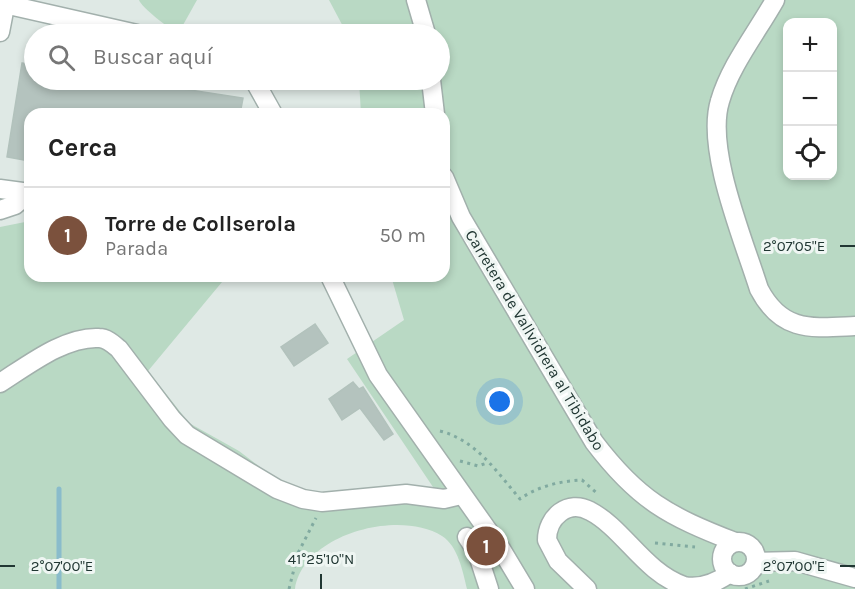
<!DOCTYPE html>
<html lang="es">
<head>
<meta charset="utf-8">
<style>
	body { margin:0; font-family:Karla,sans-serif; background:#f6f6f6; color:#222 }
	.controls { position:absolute; right:18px; top:18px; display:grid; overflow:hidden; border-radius:12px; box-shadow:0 3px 9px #0003 }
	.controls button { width:54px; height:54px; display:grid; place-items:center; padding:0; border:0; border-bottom:2px solid #e0e0e0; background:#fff; color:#222; font:30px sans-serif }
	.you { position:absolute; left:500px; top:402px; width:21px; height:21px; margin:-15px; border:4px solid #fff; border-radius:50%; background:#1a73e8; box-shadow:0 0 0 9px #1a73e833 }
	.badge { display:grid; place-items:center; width:39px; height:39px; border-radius:50%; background:#7b513d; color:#fff; font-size:20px; font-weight:700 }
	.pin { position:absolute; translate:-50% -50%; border:3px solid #fff; box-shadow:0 2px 6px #0006 }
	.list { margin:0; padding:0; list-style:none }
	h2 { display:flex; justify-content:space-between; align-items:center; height:78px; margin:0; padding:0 24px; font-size:26px }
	h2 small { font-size:20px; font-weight:400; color:#767676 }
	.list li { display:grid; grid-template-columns:39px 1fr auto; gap:18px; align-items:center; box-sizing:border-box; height:96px; padding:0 24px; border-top:2px solid #e0e0e0 }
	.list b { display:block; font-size:22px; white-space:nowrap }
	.list p { margin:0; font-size:20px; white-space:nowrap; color:#767676 }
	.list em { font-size:20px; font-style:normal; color:#767676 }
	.icon { flex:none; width:33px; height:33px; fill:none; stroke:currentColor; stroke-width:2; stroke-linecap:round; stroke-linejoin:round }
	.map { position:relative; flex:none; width:855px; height:589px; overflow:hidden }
	.search { position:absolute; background:#fff; box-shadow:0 3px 9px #0003; left:24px; top:24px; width:426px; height:66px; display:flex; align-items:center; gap:15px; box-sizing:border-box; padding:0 21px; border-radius:33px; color:#767676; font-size:22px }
	.panel { position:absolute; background:#fff; box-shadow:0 3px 9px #0003; left:24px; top:108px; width:426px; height:174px; border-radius:18px }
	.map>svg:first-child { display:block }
	.green { fill:#b9d9c4; fill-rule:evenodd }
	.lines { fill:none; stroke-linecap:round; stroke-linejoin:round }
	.stream { stroke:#8abccb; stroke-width:5 }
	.building { fill:#b4c3be; stroke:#b2c2bc; stroke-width:1.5 }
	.minor-casing { stroke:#a2b0ac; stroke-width:21 }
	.path { stroke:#81aaa0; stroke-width:3; stroke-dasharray:3 4.5; stroke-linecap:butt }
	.minor { stroke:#fff; stroke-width:18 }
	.ticks { fill:none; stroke:#213733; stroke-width:2 }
	.labels { text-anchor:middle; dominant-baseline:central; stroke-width:6; stroke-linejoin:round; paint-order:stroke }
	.street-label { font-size:16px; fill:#213733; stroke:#eff6f3 }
	.ticks-label { font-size:15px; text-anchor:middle; fill:#213733; stroke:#eff6f3; stroke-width:6; stroke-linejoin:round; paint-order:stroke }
</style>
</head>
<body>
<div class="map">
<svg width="855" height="589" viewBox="0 0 855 589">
	<rect width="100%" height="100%" fill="#dfe9e5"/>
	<!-- green -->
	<g class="green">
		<path d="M139,0H197L178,34C171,30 141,7 139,0Z"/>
		<path d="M329,0H855V589H467C463,572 458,546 442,536C399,509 303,534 295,589H0V227L30,221V276H227L148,371L189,423L239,451L277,480L306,493L433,487L347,359L404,320L391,276H444V114H361L359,80H440V34H347ZM788,22H832V176H788Z"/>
	</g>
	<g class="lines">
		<!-- stream -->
		<path class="stream" d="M59,589V489"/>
	</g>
	<!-- building -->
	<g class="building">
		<path d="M22,63L34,65V80H125L243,98L240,114H30V161L7,157Z"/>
		<path d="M315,324L328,343L294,366L281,347Z"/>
		<path d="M353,382L359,389L363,387L393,434L384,440L360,408L342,420L329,399Z"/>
	</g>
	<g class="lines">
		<!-- minor casing -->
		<g class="minor-casing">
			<g id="minor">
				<path d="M416,0L426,34"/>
				<path d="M775,0C757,32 730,66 720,101C705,149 744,241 759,289C782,333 812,328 855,326"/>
				<path d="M0,3L137,34"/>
				<path d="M0,32L5,6"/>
				<path d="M254,80L273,114"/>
				<path d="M431,80L435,114"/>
				<path d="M444,177L461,217L594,442C638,500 668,516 735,542"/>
				<path d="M0,189L30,193"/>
				<path d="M0,210L15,205L29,193"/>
				<path d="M330,276L378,375L501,549L525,589"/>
				<path d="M0,383C27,366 65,336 99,338C107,338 113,344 119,349L172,419L187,435L277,489L303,499L322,502L406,494L444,499L461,495"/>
				<path d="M467,537L477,552L489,589"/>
				<circle cx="739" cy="559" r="17"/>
				<path d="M756,562L795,561L855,578"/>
				<path d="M587,589L558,561L547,540C547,517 568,499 590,511C623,528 645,573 684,586C701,589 716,583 730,573"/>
			</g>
		</g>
		<!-- path -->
		<g class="path">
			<path d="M440,431C476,440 497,472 520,499C538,486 561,481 582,480L598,494"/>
			<path d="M460,461L478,466L487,463"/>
			<path d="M655,543L695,547"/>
			<path d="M289,589L298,553L316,518"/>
			<path d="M745,589L769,581"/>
		</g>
		<!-- minor -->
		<use href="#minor" class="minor"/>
	</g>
	<!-- ticks -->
	<path class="ticks" d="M840,246H855M0,566H15M840,566H855M321,574V589"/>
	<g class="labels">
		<!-- street labels -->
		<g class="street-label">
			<text transform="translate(535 340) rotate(59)">Carretera de Vallvidrera al Tibidabo</text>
		</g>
	</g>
	<g class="ticks-label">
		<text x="794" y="251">2°07'05"E</text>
		<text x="321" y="564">41°25'10"N</text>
		<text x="794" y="571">2°07'00"E</text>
		<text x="62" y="571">2°07'00"E</text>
	</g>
</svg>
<div class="controls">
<button>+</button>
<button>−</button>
<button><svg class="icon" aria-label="locate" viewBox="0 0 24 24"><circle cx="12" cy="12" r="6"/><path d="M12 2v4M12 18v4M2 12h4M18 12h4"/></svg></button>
</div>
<div class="you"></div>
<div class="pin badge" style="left:486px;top:546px">1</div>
<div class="search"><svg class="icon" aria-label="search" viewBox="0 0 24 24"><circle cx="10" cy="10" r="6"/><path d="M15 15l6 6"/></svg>Buscar aquí</div>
<section class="panel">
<h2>Cerca<small></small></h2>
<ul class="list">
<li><span class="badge">1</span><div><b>Torre de Collserola</b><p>Parada</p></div><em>50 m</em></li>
</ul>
</section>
</div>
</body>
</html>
